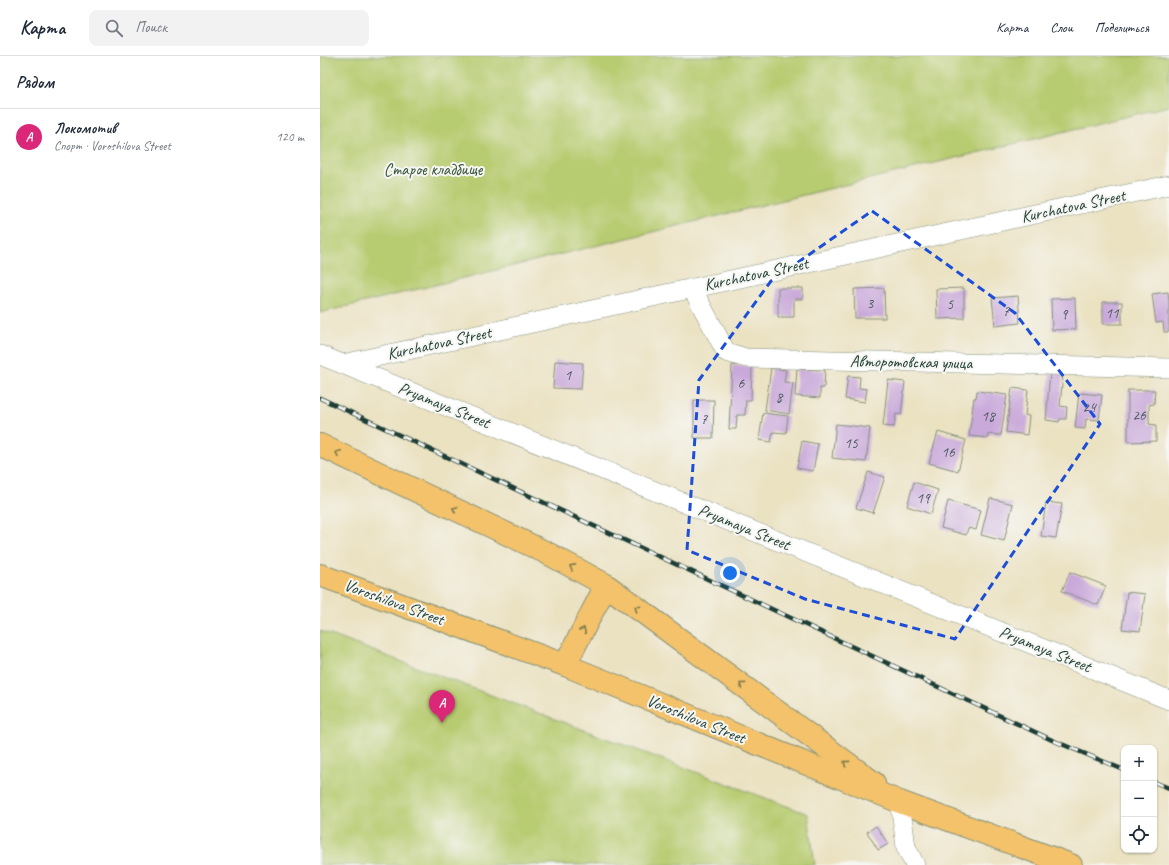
<!DOCTYPE html>
<html lang="ru">
<head>
<meta charset="utf-8">
<style>
	body { margin:0; font-family:Caveat,sans-serif; background:#f2f2f3; color:#1f2937 }
	.controls { position:absolute; right:12px; bottom:12px; display:grid; overflow:hidden; border-radius:8px; box-shadow:0 1px 3px #0004 }
	.controls button { width:36px; height:36px; display:grid; place-items:center; padding:0; border:0; border-bottom:1px solid #e0e1e3; background:#fff; color:#1f2937; font:20px sans-serif }
	.you { position:absolute; left:410px; top:517px; width:14px; height:14px; margin:-10px; border:3px solid #fff; border-radius:50%; background:#1a73e8; box-shadow:0 0 0 6px #1a73e833 }
	.badge { display:grid; place-items:center; width:26px; height:26px; border-radius:50%; background:#db2777; color:#fff; font-size:13px; font-weight:700 }
	.pin { position:absolute; translate:-50% -33px; filter:drop-shadow(0 1px 2px #0008) }
	.pin::after { content:''; position:absolute; top:21px; width:14px; height:12px; background:inherit; clip-path:polygon(0 0,100% 0,50% 100%) }
	.list { margin:0; padding:0; list-style:none }
	h2 { display:flex; justify-content:space-between; align-items:center; height:52px; margin:0; padding:0 16px; font-size:17px }
	h2 small { font-size:13px; font-weight:400; color:#747a83 }
	.list li { display:grid; grid-template-columns:26px 1fr auto; gap:12px; align-items:center; box-sizing:border-box; height:56px; padding:0 16px; border-top:1px solid #e0e1e3 }
	.list b { display:block; font-size:15px; white-space:nowrap }
	.list p { margin:0; font-size:13px; white-space:nowrap; color:#747a83 }
	.list em { font-size:13px; font-style:normal; color:#747a83 }
	.icon { flex:none; width:22px; height:22px; fill:none; stroke:currentColor; stroke-width:2; stroke-linecap:round; stroke-linejoin:round }
	.map { position:relative; flex:none; width:849px; height:809px; overflow:hidden }
	header { display:flex; align-items:center; gap:24px; box-sizing:border-box; height:56px; padding:0 20px; background:#fff; border-bottom:1px solid #e0e1e3 }
	header strong { font-size:19px }
	nav { display:flex; gap:22px; margin-inline-start:auto; font-size:14px }
	.search { width:280px; height:36px; background:#f2f2f3; display:flex; align-items:center; gap:10px; box-sizing:border-box; padding:0 14px; border-radius:8px; color:#747a83; font-size:15px }
	main { display:flex }
	aside { flex:1; background:#fff }
	.map>svg:first-child { display:block }
	.green { fill:#b7cb6f; stroke:#6b8452 }
	.building { fill:#c9a9da }
	.lines { fill:none; stroke-linecap:round; stroke-linejoin:round }
	.minor-casing { stroke:#85907b; stroke-width:20 }
	.major-casing { stroke:#85907b; stroke-width:24 }
	.minor { stroke:#fff; stroke-width:19 }
	.major { stroke:#f3c26a; stroke-width:22 }
	.rail-casing { stroke:#1f3d34; stroke-width:4.5 }
	.rail { stroke:#f6f6f2; stroke-width:3; stroke-dasharray:9; stroke-linecap:butt }
	.oneway { stroke:#7e794c }
	.marked { fill:none; stroke:#1d4ed8; stroke-width:3; stroke-dasharray:8 5; stroke-linejoin:round }
	.labels { text-anchor:middle; dominant-baseline:central; stroke-width:4; stroke-linejoin:round; paint-order:stroke }
	.number-label { font-size:15px; fill:#4a585e }
	.park-label { font-size:17px; fill:#3d5940; stroke:#f6f6f2 }
	.street-label { font-size:17px; fill:#1f3d34; stroke:#f6f6f2 }
</style>
</head>
<body>
<header>
<strong>Карта</strong>
<div class="search"><svg class="icon" aria-label="search" viewBox="0 0 24 24"><circle cx="10" cy="10" r="6"/><path d="M15 15l6 6"/></svg>Поиск</div>
<nav><a>Карта</a><a>Слои</a><a>Поделиться</a></nav>
</header>
<main>
<aside>
<h2>Рядом<small></small></h2>
<ul class="list">
<li><span class="badge">A</span><div><b>Локомотив</b><p>Спорт · Voroshilova Street</p></div><em>120 m</em></li>
</ul>
</aside>
<div class="map">
<svg width="849" height="809" viewBox="0 0 849 809">
	<rect width="100%" height="100%" fill="#f6f6f2"/>
	<filter id="ink" filterUnits="userSpaceOnUse"><feTurbulence type="fractalNoise" baseFrequency=".025" numOctaves="2"/><feDisplacementMap in="SourceGraphic" scale="8" xChannelSelector="R" yChannelSelector="G"/><feConvolveMatrix kernelMatrix="1 2 1 2 8 2 1 2 1" color-interpolation-filters="sRGB"/></filter>
	<filter id="wash" filterUnits="userSpaceOnUse"><feTurbulence type="fractalNoise" baseFrequency=".012" numOctaves="4" result="noise"/><feDisplacementMap in="SourceGraphic" scale="16" xChannelSelector="R" yChannelSelector="G"/><feGaussianBlur stdDeviation="0.9" result="paint"/><feColorMatrix in="noise" values="0 0 0 0 0 0 0 0 0 0 0 0 0 0 0 0 0 1.4 0 .05"/><feComposite in="paint" operator="in"/></filter>
	<g filter="url(#wash)">
		<rect width="100%" height="100%" fill="#ebe2c2"/>
		<!-- green -->
		<g class="green">
			<path d="M0,0H849V50L0,257Z"/>
			<path d="M0,575L488,758L495,809H0Z"/>
		</g>
		<g id="blocks">
			<!-- building -->
			<g class="building">
				<path d="M458,232H483V243H474V261H458Z"/>
				<path d="M564,232L565,262H535L534,233Z"/>
				<path d="M644,232V262L617,263L616,233Z"/>
				<path d="M848,236L849,246V276H844L843,266L836,267L832,238Z"/>
				<path d="M698,240L700,267L675,270L672,242Z"/>
				<path d="M755,242L756,273L732,274L731,243Z"/>
				<rect x="783" y="246" width="19" height="22"/>
				<path d="M235,305L263,307L261,333L233,332Z"/>
				<path d="M412,309L432,310L431,344H426L425,359H417L416,373H409Z"/>
				<path d="M451,312L466,314L464,326L473,327L469,358L445,354Z"/>
				<path d="M477,313L505,314L504,332H500V342L475,340Z"/>
				<path d="M730,317L743,318L740,350L747,351L746,363H740L739,366L726,364Z"/>
				<path d="M528,320L540,321L539,332L547,333L545,346L525,343Z"/>
				<path d="M568,324L585,326L581,359L576,358L574,371L563,370Z"/>
				<path d="M692,332L708,334L705,359L709,360L707,379L686,376Z"/>
				<path d="M808,334H835L834,348L829,349V368L836,369V385L808,386Z"/>
				<path d="M657,335L687,339L681,379L668,378V382L649,380L654,342H656Z"/>
				<path d="M759,337L782,339L779,364L766,363L765,373L755,372Z"/>
				<path d="M374,344H394L393,382H374Z"/>
				<path d="M443,357L468,360L466,377L453,376L451,386L439,384Z"/>
				<path d="M516,368L550,372L546,406L512,402Z"/>
				<path d="M618,376L646,384L638,415L609,407Z"/>
				<path d="M482,385L498,388L493,415L477,412Z"/>
				<path d="M548,416L565,421L553,457L536,452Z"/>
				<path d="M594,426L618,434L611,458L587,450Z"/>
				<path d="M670,442L693,448L684,485L661,479Z"/>
				<path d="M628,445L661,454L656,474L648,472L646,479L621,472Z"/>
				<path d="M726,446L742,448L736,482L721,480Z"/>
				<path d="M750,516L786,530L778,549L742,535Z"/>
				<path d="M807,536L825,538L820,575L802,573Z"/>
				<path d="M556,770L568,788L558,794L547,776Z"/>
			</g>
		</g>
	</g>
	<g filter="url(#ink)">
		<use href="#blocks" fill-opacity="0" stroke="#85907b" stroke-width="1"/>
		<g class="lines">
			<!-- minor casing -->
			<g class="minor-casing">
				<g id="minor">
					<path d="M372,232L406,296L426,302L849,312"/>
					<path d="M0,299L849,644"/>
					<path d="M23,308L849,129"/>
					<path d="M580,746L586,791L595,809"/>
				</g>
			</g>
			<!-- major casing -->
			<g class="major-casing">
				<g id="major">
					<path d="M0,389L227,497L286,529L554,727"/>
					<path d="M0,519L245,609L580,746L751,809"/>
					<path d="M245,609L286,529"/>
				</g>
			</g>
			<!-- minor -->
			<use href="#minor" class="minor"/>
			<!-- major -->
			<use href="#major" class="major"/>
			<!-- rail casing -->
			<g class="rail-casing">
				<g id="rail">
					<path d="M0,342L732,684L804,714"/>
					<path d="M834,726L849,732"/>
				</g>
			</g>
			<!-- rail -->
			<use href="#rail" class="rail"/>
		</g>
		<!-- one-way arrows -->
		<defs><path id="oneway-chevron" d="M-2-3.5L2.5 0L-2 3.5" fill="none" stroke-width="1.6" stroke-linecap="round" stroke-linejoin="round"/></defs>
		<g class="oneway">
			<use href="#oneway-chevron" transform="translate(18 397) rotate(-155)"/>
			<use href="#oneway-chevron" transform="translate(135 453) rotate(-155)"/>
			<use href="#oneway-chevron" transform="translate(252 511) rotate(-151)"/>
			<use href="#oneway-chevron" transform="translate(317 552) rotate(-144)"/>
			<use href="#oneway-chevron" transform="translate(263 574) rotate(-63)"/>
			<use href="#oneway-chevron" transform="translate(422 629) rotate(-144)"/>
			<use href="#oneway-chevron" transform="translate(526 707) rotate(-144)"/>
		</g>
	</g>
	<!-- marked area -->
	<path class="marked" d="M552,155L695,257L780,368L635,583L485,543L367,494L379,324L451,225Z"/>
	<g class="labels">
		<!-- number labels -->
		<g class="number-label">
			<text x="550" y="247">3</text>
			<text x="630" y="248">5</text>
			<text x="686" y="255">7</text>
			<text x="792" y="257">11</text>
			<text x="744" y="258">9</text>
			<text x="248" y="319">1</text>
			<text x="421" y="327">6</text>
			<text x="459" y="341">8</text>
			<text x="769" y="351">24</text>
			<text x="819" y="359">26</text>
			<text x="668" y="360">18</text>
			<text x="384" y="363">7</text>
			<text x="531" y="387">15</text>
			<text x="628" y="396">16</text>
			<text x="603" y="442">19</text>
		</g>
		<!-- park labels -->
		<g class="park-label">
			<text x="113" y="113">Старое кладбище</text>
		</g>
		<!-- street labels -->
		<g class="street-label">
			<text transform="translate(753 150) rotate(-12)">Kurchatova Street</text>
			<text transform="translate(436 218) rotate(-12)">Kurchatova Street</text>
			<text transform="translate(119 287) rotate(-12)">Kurchatova Street</text>
			<text transform="translate(591 306) rotate(1)">Авторотовская улица</text>
			<text transform="translate(124 349) rotate(22)">Pryamaya Street</text>
			<text transform="translate(424 471) rotate(22)">Pryamaya Street</text>
			<text transform="translate(74 546) rotate(20)">Voroshilova Street</text>
			<text transform="translate(725 593) rotate(22)">Pryamaya Street</text>
			<text transform="translate(376 663) rotate(22)">Voroshilova Street</text>
		</g>
	</g>
</svg>
<div class="controls">
<button>+</button>
<button>−</button>
<button><svg class="icon" aria-label="locate" viewBox="0 0 24 24"><circle cx="12" cy="12" r="6"/><path d="M12 2v4M12 18v4M2 12h4M18 12h4"/></svg></button>
</div>
<div class="you"></div>
<div class="pin badge" style="left:122px;top:667px">A</div>
</div>
</main>
</body>
</html>
